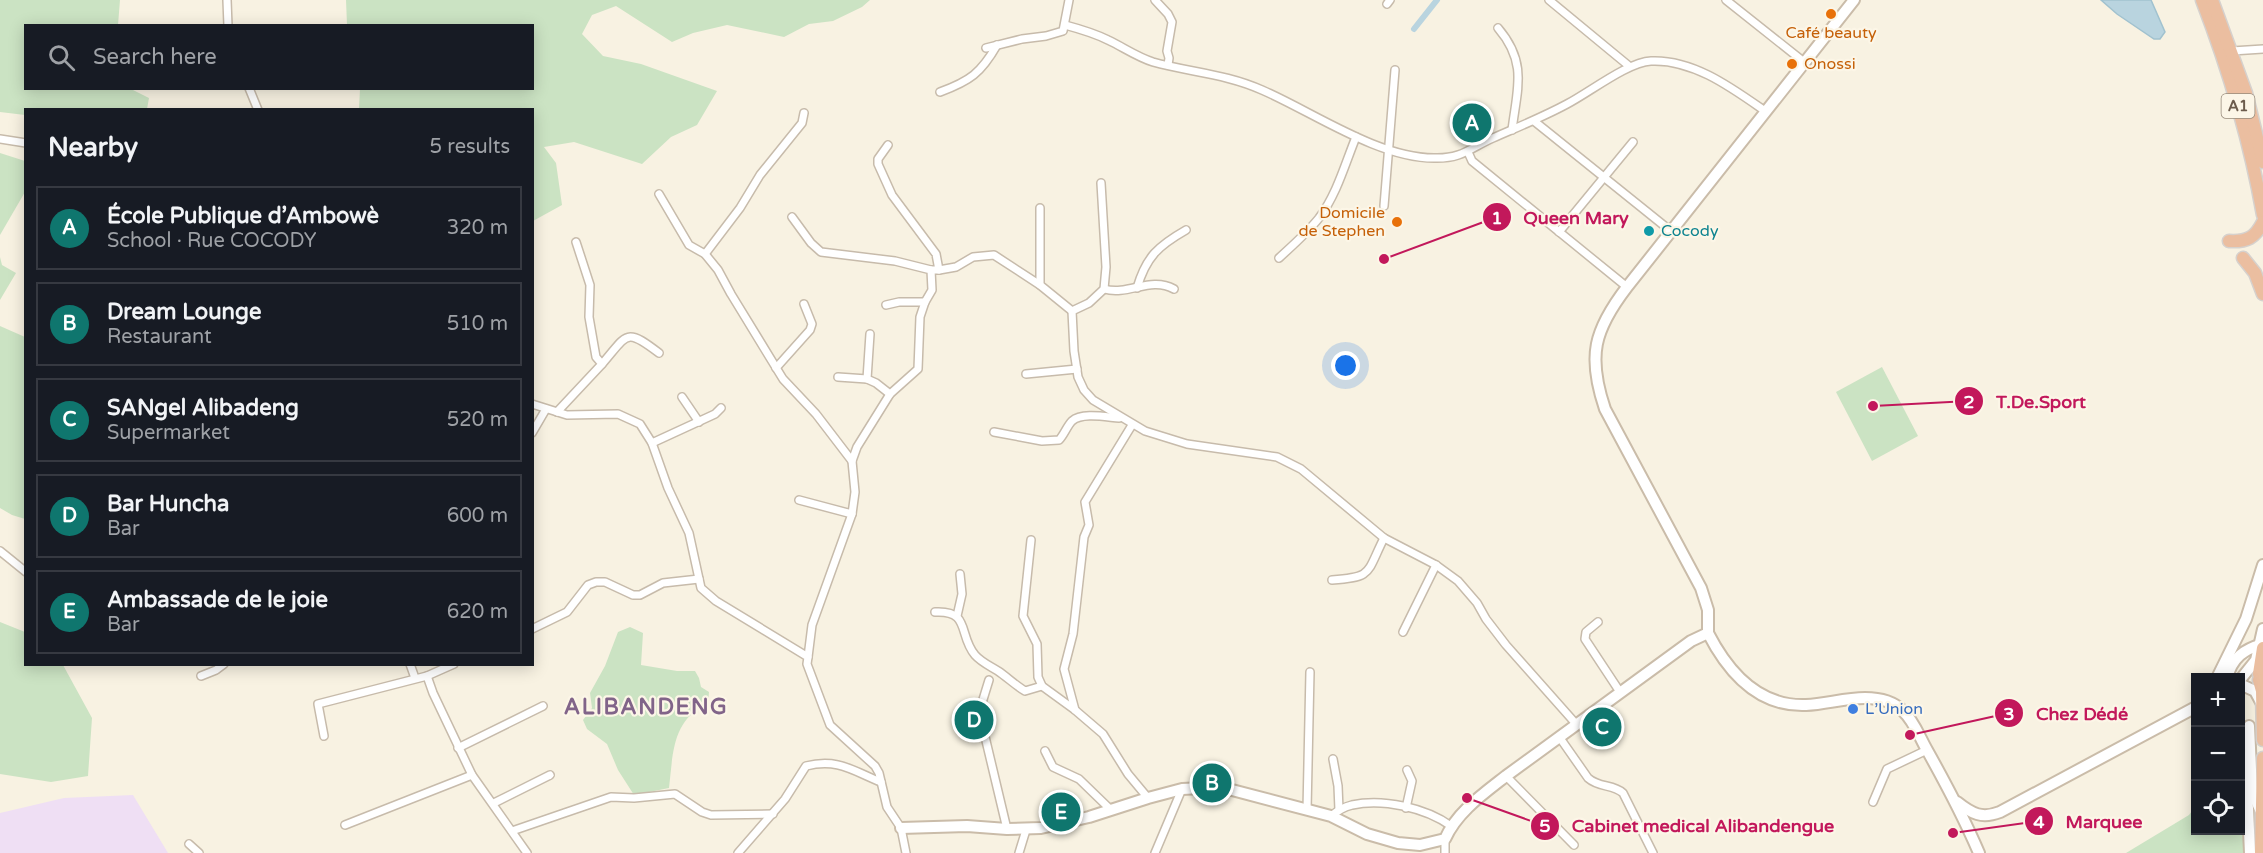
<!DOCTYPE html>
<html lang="en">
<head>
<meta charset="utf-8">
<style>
	body { margin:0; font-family:"Varela Round",sans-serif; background:#242831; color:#f1f3f6 }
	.controls { position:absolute; right:18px; bottom:18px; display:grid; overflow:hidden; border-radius:0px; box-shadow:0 3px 15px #0003 }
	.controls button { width:54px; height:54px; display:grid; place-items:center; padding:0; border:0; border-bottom:2px solid #363941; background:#171b24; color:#f1f3f6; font:30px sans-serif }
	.you { position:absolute; left:1346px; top:366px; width:21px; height:21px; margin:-15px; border:4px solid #fff; border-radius:50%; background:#1a73e8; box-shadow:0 0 0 9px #1a73e833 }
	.badge { display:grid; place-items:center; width:39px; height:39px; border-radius:50%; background:#0f766e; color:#fff; font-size:20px; font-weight:700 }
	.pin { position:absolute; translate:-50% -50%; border:3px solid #fff; box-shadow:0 2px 6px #0006 }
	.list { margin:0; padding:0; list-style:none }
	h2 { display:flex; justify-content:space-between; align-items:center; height:78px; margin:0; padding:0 24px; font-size:26px }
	h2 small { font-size:20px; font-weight:400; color:#9ea1a6 }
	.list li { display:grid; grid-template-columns:39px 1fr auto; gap:18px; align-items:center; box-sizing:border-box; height:84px; margin:0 12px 12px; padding:0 12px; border:2px solid #363941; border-radius:0px }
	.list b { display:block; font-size:22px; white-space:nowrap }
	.list p { margin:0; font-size:20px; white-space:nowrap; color:#9ea1a6 }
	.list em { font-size:20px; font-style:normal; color:#9ea1a6 }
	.icon { flex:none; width:33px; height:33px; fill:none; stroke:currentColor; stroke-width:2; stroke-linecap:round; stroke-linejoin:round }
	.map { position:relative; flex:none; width:2263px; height:853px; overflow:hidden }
	.search { position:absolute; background:#171b24; box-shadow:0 3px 15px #0003; left:24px; top:24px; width:510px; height:66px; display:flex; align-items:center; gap:15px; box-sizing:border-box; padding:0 21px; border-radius:0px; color:#9ea1a6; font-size:22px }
	.panel { position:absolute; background:#171b24; box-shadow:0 3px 15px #0003; left:24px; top:108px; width:510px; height:558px; border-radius:0px }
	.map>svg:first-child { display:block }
	.education { fill:#efdff4 }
	.green { fill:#cbe3c3 }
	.water { fill:#b9d4df; stroke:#a1c2cf; stroke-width:1.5 }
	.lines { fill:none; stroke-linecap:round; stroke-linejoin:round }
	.canal { stroke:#b9d4df; stroke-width:6 }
	.street-casing { stroke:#c7bbab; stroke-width:10 }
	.secondary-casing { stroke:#cabca9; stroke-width:14 }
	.highway-casing { stroke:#d6d1cd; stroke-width:15 }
	.street { stroke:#fff; stroke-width:7 }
	.secondary { stroke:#fff; stroke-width:10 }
	.highway { stroke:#ebbea0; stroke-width:12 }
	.food-dot { fill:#e8710a; stroke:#fcf6e7; stroke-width:2 }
	.culture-dot { fill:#0f9aa8; stroke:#fcf6e7; stroke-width:2 }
	.shop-dot { fill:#3f7fe0; stroke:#fcf6e7; stroke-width:2 }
	.labels { text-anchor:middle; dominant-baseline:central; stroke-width:4.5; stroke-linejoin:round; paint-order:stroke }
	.shield { fill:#fcf6e7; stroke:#978a7a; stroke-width:1.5 }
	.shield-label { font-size:15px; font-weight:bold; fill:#6c5c4c }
	.food-label { font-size:16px; fill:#c56008; stroke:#fcf6e7 }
	.culture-label { font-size:16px; fill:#0d838f; stroke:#fcf6e7; text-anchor:start }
	.shop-label { font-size:16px; fill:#366cbe; stroke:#fcf6e7; text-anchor:start }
	.district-label { font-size:22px; font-weight:bold; letter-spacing:1.5px; fill:#816489; stroke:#fcf6e7 }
	.leader { fill:none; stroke:#c2185b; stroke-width:2 }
	.callout-dot { fill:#c2185b; stroke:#fcf6e7; stroke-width:2 }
	.mark-label { font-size:18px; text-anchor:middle; font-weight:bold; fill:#fff }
	.callout-label { font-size:18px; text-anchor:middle; font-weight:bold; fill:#c2185b; stroke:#fcf6e7; stroke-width:4.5; stroke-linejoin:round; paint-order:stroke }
</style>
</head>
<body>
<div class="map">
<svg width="2263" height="853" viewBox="0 0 2263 853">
	<rect width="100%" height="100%" fill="#f8f2e2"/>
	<!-- education -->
	<path class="education" d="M133,795L168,853H0V813L64,798Z"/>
	<!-- green -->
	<g class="green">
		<path d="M0,0H120L118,25L26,26V88L131,89L149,98L147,109L26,110L25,115L0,112Z"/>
		<path d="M346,0H870L862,7L833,21L809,24L784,37L727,25L693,33L672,42L616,6L592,15L582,34L603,56L641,64L717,91L697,125L671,137L642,164L574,142L544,147L556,163L562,205L533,221L532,110L359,109L360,89L532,88V26L347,25Z"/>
		<path d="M0,153L25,161V192L0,235Z"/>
		<path d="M0,257L2,265L16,273L0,300Z"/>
		<path d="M0,326L25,337V519L12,515L0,508Z"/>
		<path d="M1882,367L1918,436L1872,461L1836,392Z"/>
		<path d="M0,622L25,632L26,664L63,665L92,718L88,776L51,782L0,774Z"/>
		<path d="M630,627L643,633L641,665L677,671H695L699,678L701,687L709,692L708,704C672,719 673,754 669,788L634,795L618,770L607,744L587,729L583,720L592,708L590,693L605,666L618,632Z"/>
		<path d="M2256,782L2254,853H2126L2189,815L2195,807L2196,830H2240L2241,786Z"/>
	</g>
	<!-- water -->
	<path class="water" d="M2101,0H2151L2165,32L2160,39H2154L2117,14Z"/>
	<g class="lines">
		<!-- canal -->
		<path class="canal" d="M1414,29L1437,0"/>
		<!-- street casing -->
		<g class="street-casing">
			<g id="street">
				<path d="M227,0L228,26"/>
				<path d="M1155,0L1168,14L1172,22L1167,51L1169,58L1168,65"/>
				<path d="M1549,0L1629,66"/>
				<path d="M1726,0L1804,62"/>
				<path d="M1387,4L1390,0"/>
				<path d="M1065,25C1080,29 1094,33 1108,40C1123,47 1137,57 1153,62C1189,72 1227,74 1262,90C1313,112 1378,158 1434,158C1462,159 1470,148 1493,138C1518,127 1543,117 1567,104C1590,92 1628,62 1651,61C1693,59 1732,88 1765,111"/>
				<path d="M1498,28C1528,63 1517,89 1512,130"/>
				<path d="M986,48L1022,39L1046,36L1063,31L1069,0"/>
				<path d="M2232,51L2263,49"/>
				<path d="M249,88L258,110"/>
				<path d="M940,92C970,81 981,73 997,45"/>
				<path d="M1534,121L1672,232"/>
				<path d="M0,139L26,143"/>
				<path d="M888,145L878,159V164L892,195L936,254L939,270H931"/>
				<path d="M1468,152L1472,161L1627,287"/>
				<path d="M1101,183L1106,267L1104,289L1089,303L1072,311L1074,351L1078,377L1084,390L1093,400L1145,431L1187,444L1277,457L1301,469L1384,538L1436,565L1458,581L1477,603L1486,619L1506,645L1577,725"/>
				<path d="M659,194L689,245L705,254L718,270L731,294L783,379L816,414L852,461L855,492L852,514L812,625L808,657"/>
				<path d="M1384,206L1395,70"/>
				<path d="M1040,208V285L1072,311"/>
				<path d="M792,217L811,243L821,252L895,261L931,270L932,290L925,302L920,317L918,369L890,394L857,447L852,461"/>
				<path d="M1559,232L1633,142"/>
				<path d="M705,254L740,208L760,175L802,123L804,113"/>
				<path d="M1279,258C1293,245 1307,233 1319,218C1337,194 1345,164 1356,137"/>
				<path d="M939,270L956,267L973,257L994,255L1040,285"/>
				<path d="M1137,288C1146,257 1158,246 1186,230"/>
				<path d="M1104,289C1129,296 1150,276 1174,289"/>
				<path d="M886,305L899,302H925"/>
				<path d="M870,334L867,379L876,383L890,394"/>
				<path d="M602,364C628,334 625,327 659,353"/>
				<path d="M776,368L810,330L812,324L804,304"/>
				<path d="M1026,374L1077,369"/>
				<path d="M838,377L867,379"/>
				<path d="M682,397L699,422"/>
				<path d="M532,404L567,415L618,414L640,424L652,443L668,488L689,533L701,588L716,601L808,657L807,664L830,725L875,766L879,773L887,807L901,828L906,853"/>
				<path d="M557,412L602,364L596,357L589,317L590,285L576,242"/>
				<path d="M994,432L1042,441L1059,440C1064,435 1067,426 1072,421C1082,412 1106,417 1119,418"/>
				<path d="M532,433L546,409"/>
				<path d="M652,443L715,414L721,408"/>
				<path d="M799,500L852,514"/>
				<path d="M1031,540L1023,616L1037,644L1038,677L1042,686L1075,710L1103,734L1128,774L1148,798"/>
				<path d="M0,551L26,572"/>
				<path d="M1332,580C1373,577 1366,574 1384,538"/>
				<path d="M935,612C971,610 958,635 975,655C981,662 990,666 998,671C1007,677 1015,685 1025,691L1042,686"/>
				<path d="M957,616L962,594L960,574"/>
				<path d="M1598,622L1586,632L1585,639L1620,692"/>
				<path d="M532,629L567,612L588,585L596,582H605L633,595H640L663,583L699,579"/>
				<path d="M1403,632L1436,565"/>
				<path d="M410,664L415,678"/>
				<path d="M201,676L216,670L224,664"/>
				<path d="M427,676L433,693L472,775L527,853"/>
				<path d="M989,680L981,706L982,724L1007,829"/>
				<path d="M1075,710L1064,669L1073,634L1084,537L1089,525L1085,502L1132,425"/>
				<path d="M324,736L318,704L427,676L454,664"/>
				<path d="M1560,738L1588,778C1599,788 1613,784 1623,793L1653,853"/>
				<path d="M458,748L543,706"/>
				<path d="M1045,751L1053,767L1079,779L1111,810"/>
				<path d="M1333,759L1338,786L1339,810"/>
				<path d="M1506,776L1574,845"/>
				<path d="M1873,802L1887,769L1927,750"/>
				<path d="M494,803L550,775"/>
				<path d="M1406,808L1412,781L1407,770"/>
				<path d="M1307,810L1310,672"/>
				<path d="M1331,816C1337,811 1344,807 1352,805C1383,798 1426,808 1451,826"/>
				<path d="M345,825L472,775"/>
				<path d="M512,831L611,797L634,798L675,794L702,812L711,815L773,814"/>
				<path d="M189,844L199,853"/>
				<path d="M738,853L785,799L806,766C838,758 853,771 881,782"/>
				<path d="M1019,853L1026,830"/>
				<path d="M1155,853L1182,789"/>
				<path d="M1445,853V839"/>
			</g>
		</g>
		<!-- secondary casing -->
		<g class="secondary-casing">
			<g id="secondary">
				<path d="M1708,633V610L1701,588L1605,409C1587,356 1594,330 1627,287L1854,0"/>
				<path d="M1708,633C1728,672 1758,707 1806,705C1826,704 1845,698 1865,698C1878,698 1893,701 1903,711C1914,721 1920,738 1927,750C1946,784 1964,818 1979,853"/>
				<path d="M2217,678L2246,619L2263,565"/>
				<path d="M2227,678C2232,658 2244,649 2263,644"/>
				<path d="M2240,680L2256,660L2263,629"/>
				<path d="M2242,685L2255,691L2262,704"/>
				<path d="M2249,726L2252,792L2262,814"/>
				<path d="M2240,746L2248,808L2250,853"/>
				<path d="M1957,802C1972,814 1982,819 2000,812L2196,707"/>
				<path d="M901,828L967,826L1007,829L1041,828L1089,817L1148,798L1182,789L1203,788L1232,790L1331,816L1367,834L1398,843L1420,845L1445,839C1457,812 1483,794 1506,776L1691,641L1708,633"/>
			</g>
		</g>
		<!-- highway casing -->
		<g class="highway-casing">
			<g id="highway">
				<path d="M2202,0C2229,70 2250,141 2263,215"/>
				<path d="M2212,0L2246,93L2263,162"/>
				<path d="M2229,241C2247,242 2255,238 2263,222"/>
				<path d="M2243,258L2255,273L2263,294"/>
				<path d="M2259,674L2263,648"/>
				<path d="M2259,680L2262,691L2263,740"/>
				<path d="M2261,853L2263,758"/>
			</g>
		</g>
		<!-- street -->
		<use href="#street" class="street"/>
		<!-- secondary -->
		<use href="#secondary" class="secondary"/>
		<!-- highway -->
		<use href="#highway" class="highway"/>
	</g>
	<!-- markers -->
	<g class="food-dot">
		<circle cx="1831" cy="14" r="6"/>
		<circle cx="1792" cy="64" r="6"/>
		<circle cx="1397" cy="222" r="6"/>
	</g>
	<circle class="culture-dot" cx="1649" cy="231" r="6"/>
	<circle class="shop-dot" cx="1853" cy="709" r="6"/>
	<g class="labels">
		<!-- shield labels -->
		<rect class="shield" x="2221.5" y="94" width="33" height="24" rx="4.5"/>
		<g class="shield-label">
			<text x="2238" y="106">A1</text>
		</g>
		<!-- food labels -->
		<g class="food-label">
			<text x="1831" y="33">Café beauty</text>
			<text x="1804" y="64" text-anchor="start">Onossi</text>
			<text x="1385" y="213" text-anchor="end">Domicile<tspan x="1385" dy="18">de Stephen</tspan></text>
		</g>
		<!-- culture labels -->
		<g class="culture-label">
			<text x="1661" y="231">Cocody</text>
		</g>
		<!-- shop labels -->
		<g class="shop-label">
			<text x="1865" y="709">L’Union</text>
		</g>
		<!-- district labels -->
		<g class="district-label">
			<text x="646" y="707">ALIBANDENG</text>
		</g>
	</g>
	<!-- callouts -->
	<path class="leader" d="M1384 259L1497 217M1873 406L1969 401M1910 735L2009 713M1953 833L2039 821M1467 798L1545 826"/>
	<g class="callout-dot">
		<circle cx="1384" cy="259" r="6"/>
		<circle cx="1873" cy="406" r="6"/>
		<circle cx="1910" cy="735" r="6"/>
		<circle cx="1953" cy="833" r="6"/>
		<circle cx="1467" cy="798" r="6"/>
		<circle cx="1497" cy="217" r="15"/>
		<circle cx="1969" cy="401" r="15"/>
		<circle cx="2009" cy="713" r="15"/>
		<circle cx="2039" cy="821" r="15"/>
		<circle cx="1545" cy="826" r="15"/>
	</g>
	<g class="mark-label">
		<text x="1497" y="224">1</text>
		<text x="1969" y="408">2</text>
		<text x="2009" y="720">3</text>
		<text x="2039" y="828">4</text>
		<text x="1545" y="832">5</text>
	</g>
	<g class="callout-label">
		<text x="1576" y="224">Queen Mary</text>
		<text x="2041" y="408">T.De.Sport</text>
		<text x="2082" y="720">Chez Dédé</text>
		<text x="2104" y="828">Marquee</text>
		<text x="1703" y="832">Cabinet medical Alibandengue</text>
	</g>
</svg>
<div class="controls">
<button>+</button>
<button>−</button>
<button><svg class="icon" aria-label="locate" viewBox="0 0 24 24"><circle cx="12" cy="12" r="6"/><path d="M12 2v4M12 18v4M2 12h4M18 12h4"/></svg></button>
</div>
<div class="you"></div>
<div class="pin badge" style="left:1472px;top:123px">A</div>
<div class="pin badge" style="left:1212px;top:783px">B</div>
<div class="pin badge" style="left:1602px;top:727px">C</div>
<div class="pin badge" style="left:974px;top:720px">D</div>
<div class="pin badge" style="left:1061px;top:812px">E</div>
<div class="search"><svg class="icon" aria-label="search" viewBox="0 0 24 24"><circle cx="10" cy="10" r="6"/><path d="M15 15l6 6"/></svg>Search here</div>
<section class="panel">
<h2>Nearby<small>5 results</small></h2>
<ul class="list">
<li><span class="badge">A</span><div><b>École Publique d’Ambowè</b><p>School · Rue COCODY</p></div><em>320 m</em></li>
<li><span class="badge">B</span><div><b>Dream Lounge</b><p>Restaurant</p></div><em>510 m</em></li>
<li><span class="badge">C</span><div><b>SANgel Alibadeng</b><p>Supermarket</p></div><em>520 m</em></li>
<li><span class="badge">D</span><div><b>Bar Huncha</b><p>Bar</p></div><em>600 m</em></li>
<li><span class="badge">E</span><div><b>Ambassade de le joie</b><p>Bar</p></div><em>620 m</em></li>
</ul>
</section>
</div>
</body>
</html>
